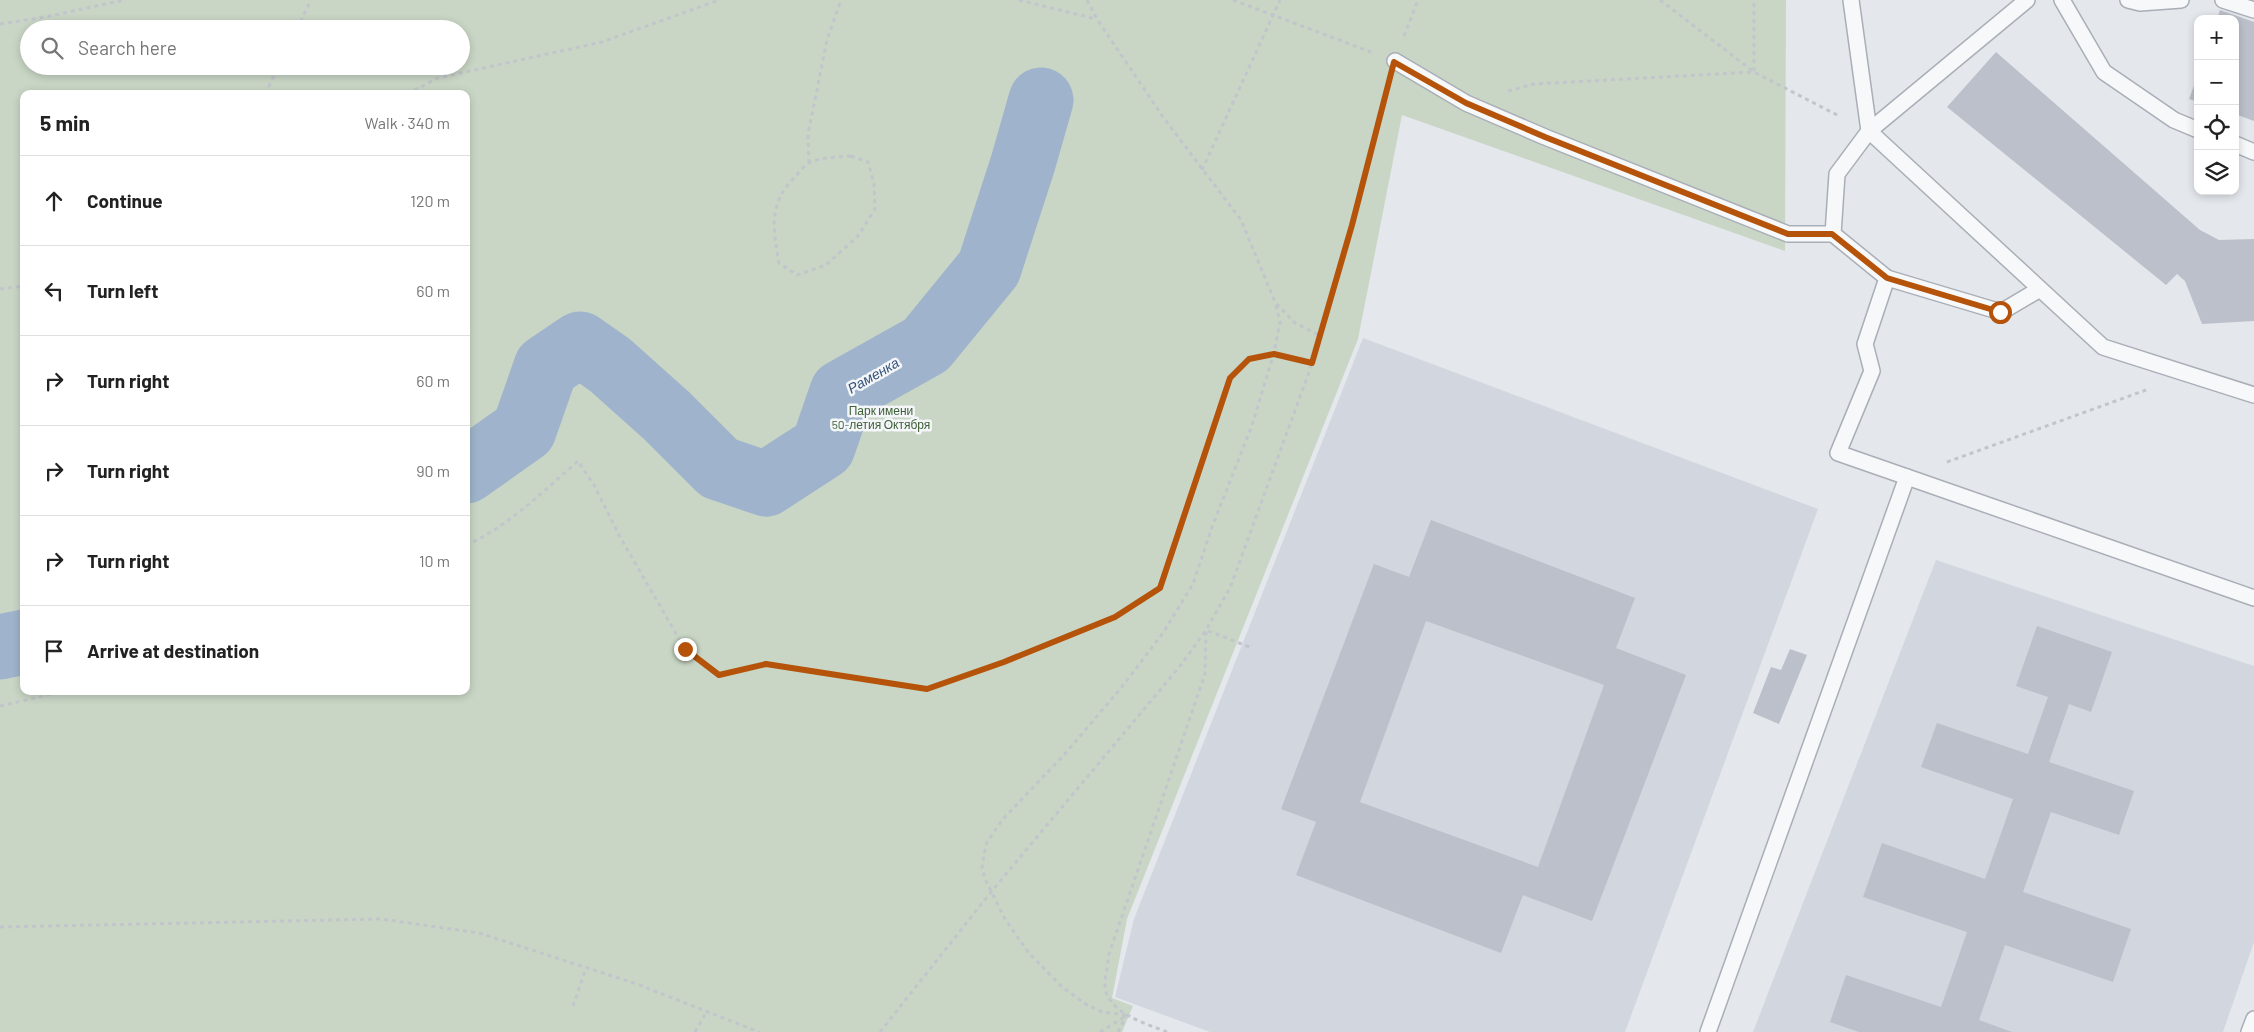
<!DOCTYPE html>
<html lang="en">
<head>
<meta charset="utf-8">
<style>
	body { margin:0; font-family:Barlow,sans-serif; background:#f6f6f6; color:#222 }
	.controls { position:absolute; right:15px; top:15px; display:grid; overflow:hidden; border-radius:10px; box-shadow:0 2px 8px #0003 }
	.controls button { width:45px; height:45px; display:grid; place-items:center; padding:0; border:0; border-bottom:1px solid #e0e0e0; background:#fff; color:#222; font:25px sans-serif }
	.stop { position:absolute; width:15px; height:15px; margin:-11px; border:4px solid #b45309; border-radius:50%; background:#fff }
	.stop.end { background:#b45309; border-color:#fff; box-shadow:0 1px 5px #0008 }
	.list { margin:0; padding:0; list-style:none }
	h2 { display:flex; justify-content:space-between; align-items:center; height:65px; margin:0; padding:0 20px; font-size:21px }
	h2 small { font-size:16px; font-weight:400; color:#767676 }
	.list li { display:grid; grid-template-columns:32px 1fr auto; gap:15px; align-items:center; box-sizing:border-box; height:90px; padding:0 20px; border-top:1px solid #e0e0e0 }
	.list b { display:block; font-size:19px; white-space:nowrap }
	.list em { font-size:16px; font-style:normal; color:#767676 }
	.icon { flex:none; width:28px; height:28px; fill:none; stroke:currentColor; stroke-width:2; stroke-linecap:round; stroke-linejoin:round }
	.map { position:relative; flex:none; width:2254px; height:1032px; overflow:hidden }
	.search { position:absolute; background:#fff; box-shadow:0 2px 8px #0003; left:20px; top:20px; width:450px; height:55px; display:flex; align-items:center; gap:12px; box-sizing:border-box; padding:0 18px; border-radius:28px; color:#767676; font-size:19px }
	.panel { position:absolute; background:#fff; box-shadow:0 2px 8px #0003; left:20px; top:90px; width:450px; height:605px; border-radius:10px }
	.map>svg:first-child { display:block }
	.built { fill:#d2d6de }
	.green { fill:#c9d6c5; fill-rule:evenodd }
	.lines { fill:none; stroke-linecap:round; stroke-linejoin:round }
	.river { stroke:#9fb4cc; stroke-width:65 }
	.building { fill:#bbc0ca; fill-rule:evenodd }
	.service-casing { stroke:#a9aeb7; stroke-width:18 }
	.path { stroke:#c2c5cb; stroke-width:3; stroke-dasharray:4 4; stroke-linecap:butt }
	.service { stroke:#f7f8fa; stroke-width:15 }
	.route { stroke:#b45309; stroke-width:6 }
	.labels { text-anchor:middle; dominant-baseline:central; stroke-width:5; stroke-linejoin:round; paint-order:stroke }
	.park-label { font-size:12px; fill:#3f6138; stroke:#f4f6f9 }
	.water-label { font-size:14px; font-style:italic; fill:#34527a; stroke:#f4f6f9 }
</style>
</head>
<body>
<div class="map">
<svg width="2254" height="1032" viewBox="0 0 2254 1032">
	<rect width="100%" height="100%" fill="#e4e7ec"/>
	<!-- built -->
	<g class="built">
		<path d="M1363,338L1818,509L1625,1032H1210L1115,997L1134,919Z"/>
		<path d="M1936,560L2254,666V942L2223,1032H1753Z"/>
	</g>
	<!-- green -->
	<path class="green" d="M0,0H1786L1785,251L1402,115L1358,339L1127,919L1112,998L1133,1006L1122,1032H0ZM29,29H461V66H29ZM24,94H466V691H24Z"/>
	<g class="lines">
		<!-- river -->
		<g class="river">
			<path d="M466,471L524,430L546,367L580,344L610,365L667,416L719,468L766,484L823,447L842,392L926,345L989,268L1023,163L1041,100"/>
			<path d="M0,647L24,642"/>
		</g>
	</g>
	<!-- building -->
	<g class="building">
		<path d="M2220,10L2254,22V121L2235,114V19H2217Z"/>
		<path d="M2197,48H2198V60L2194,59Z"/>
		<path d="M1996,52L2200,230L2219,240L2254,239V321L2202,324L2185,281L2177,274L2166,285L1947,107Z"/>
		<path d="M2198,75V102L2189,99Z"/>
		<path d="M1431,520L1635,598L1616,648L1686,675L1592,921L1523,895L1501,953L1296,875L1316,822L1281,809L1374,564L1409,577ZM1426,621L1604,685L1538,867L1360,802Z"/>
		<path d="M2037,626L2112,652L2091,712L2069,704L2049,762L2134,791L2119,835L2051,812L2023,892L2131,929L2113,982L2005,945L1979,1020L2012,1032H1859L1830,1022L1846,975L1941,1007L1967,932L1863,897L1882,843L1985,879L2013,799L1921,767L1937,723L2028,754L2048,697L2016,686Z"/>
		<path d="M1790,649L1807,655L1779,724L1753,713L1771,667L1781,670Z"/>
	</g>
	<g class="lines">
		<!-- service casing -->
		<g class="service-casing">
			<g id="service">
				<path d="M1851,0L1869,131L2103,347L2254,395"/>
				<path d="M2062,0L2104,72L2174,120L2198,130"/>
				<path d="M2128,0L2140,3L2181,0"/>
				<path d="M2223,0L2254,10"/>
				<path d="M1395,61L1466,103L1545,137L1788,234H1833"/>
				<path d="M2235,144L2254,152"/>
				<path d="M1887,278L2001,312L2040,289"/>
				<path d="M1907,477L1838,453L1872,371L1865,344L1887,278L1833,234L1837,174L1869,131L2027,0"/>
				<path d="M1708,1032L1907,477L2254,598"/>
				<path d="M2249,1032L2254,1019"/>
			</g>
		</g>
		<!-- path -->
		<g class="path">
			<path d="M1019,0L1096,19"/>
			<path d="M1087,0L1097,19L1163,117L1241,220L1275,302L1295,323L1319,335"/>
			<path d="M1233,0L1371,52"/>
			<path d="M1660,0L1754,72L1839,116"/>
			<path d="M0,24L45,17L124,0"/>
			<path d="M297,29L311,0"/>
			<path d="M1404,36L1418,0"/>
			<path d="M1508,91L1534,84L1754,72V0"/>
			<path d="M265,94L279,66"/>
			<path d="M407,94L438,78L602,42L719,0"/>
			<path d="M851,156L868,162L874,184L875,209L858,236L826,265L797,275L779,263C773,230 768,203 795,177C799,173 803,166 809,163C820,157 838,157 851,156Z"/>
			<path d="M809,163L808,134L827,40L841,0"/>
			<path d="M1202,170L1280,0"/>
			<path d="M0,289L24,286"/>
			<path d="M1947,462L2146,390"/>
			<path d="M466,545C505,529 546,489 578,461L594,485L620,537L685,649L719,675L766,664L927,689L1004,662L1115,617L1160,588L1230,378L1249,359L1274,353L1312,363"/>
			<path d="M0,706L65,691"/>
			<path d="M0,927L381,919L479,933L637,984L759,1032"/>
			<path d="M573,1006L586,968"/>
			<path d="M1126,1015L1102,1012L1087,1005L1061,986L1028,952L1005,919L985,879L982,868L984,854L987,842L1003,819L1064,755L1121,688L1163,633L1193,584L1212,527L1251,428L1274,353L1280,322L1275,302"/>
			<path d="M695,1032L707,1011"/>
			<path d="M880,1032L991,892L1181,665L1206,630L1230,588L1308,375L1352,225L1388,87"/>
			<path d="M1100,1032L1126,1016"/>
			<path d="M1118,1032L1126,1016"/>
			<path d="M1167,1032C1147,1024 1105,1012 1105,985C1105,975 1108,964 1109,954L1205,674L1206,630L1252,648"/>
		</g>
		<!-- service -->
		<use href="#service" class="service"/>
	</g>
	<g class="lines">
		<!-- route -->
		<path class="route" d="M685,649L719,675L766,664L927,689L1004,662L1115,617L1160,588L1230,378L1249,359L1274,354L1312,363L1352,225L1394,62L1466,103L1545,137L1788,234H1832L1887,278L2000,312"/>
	</g>
	<g class="labels">
		<!-- park labels -->
		<g class="park-label">
			<text x="881" y="410">Парк имени<tspan x="881" dy="14">50-летия Октября</tspan></text>
		</g>
		<!-- water labels -->
		<g class="water-label">
			<text transform="translate(873 375) rotate(-30)">Раменка</text>
		</g>
	</g>
</svg>
<div class="controls">
<button>+</button>
<button>−</button>
<button><svg class="icon" aria-label="locate" viewBox="0 0 24 24"><circle cx="12" cy="12" r="6"/><path d="M12 2v4M12 18v4M2 12h4M18 12h4"/></svg></button>
<button><svg class="icon" aria-label="layers" viewBox="0 0 24 24"><path d="M12 4l9 5-9 5-9-5zM3 14l9 5 9-5"/></svg></button>
</div>
<div class="stop" style="left:2000px;top:312px"></div>
<div class="stop end" style="left:685px;top:649px"></div>
<div class="search"><svg class="icon" aria-label="search" viewBox="0 0 24 24"><circle cx="10" cy="10" r="6"/><path d="M15 15l6 6"/></svg>Search here</div>
<section class="panel">
<h2>5 min<small>Walk · 340 m</small></h2>
<ul class="list">
<li><svg class="icon" aria-label="ahead" viewBox="0 0 24 24"><path d="M12 20V5M6 11l6-6 6 6"/></svg><div><b>Continue</b></div><em>120 m</em></li>
<li><svg class="icon" aria-label="left" viewBox="0 0 24 24"><path d="M17 20v-9H6M10 6l-5 5 5 5"/></svg><div><b>Turn left</b></div><em>60 m</em></li>
<li><svg class="icon" aria-label="right" viewBox="0 0 24 24"><path d="M7 20v-9h11M14 6l5 5-5 5"/></svg><div><b>Turn right</b></div><em>60 m</em></li>
<li><svg class="icon" aria-label="right" viewBox="0 0 24 24"><path d="M7 20v-9h11M14 6l5 5-5 5"/></svg><div><b>Turn right</b></div><em>90 m</em></li>
<li><svg class="icon" aria-label="right" viewBox="0 0 24 24"><path d="M7 20v-9h11M14 6l5 5-5 5"/></svg><div><b>Turn right</b></div><em>10 m</em></li>
<li><svg class="icon" aria-label="arrive" viewBox="0 0 24 24"><path d="M6 21V4h12l-3 4 3 4H6"/></svg><div><b>Arrive at destination</b></div></li>
</ul>
</section>
</div>
</body>
</html>
